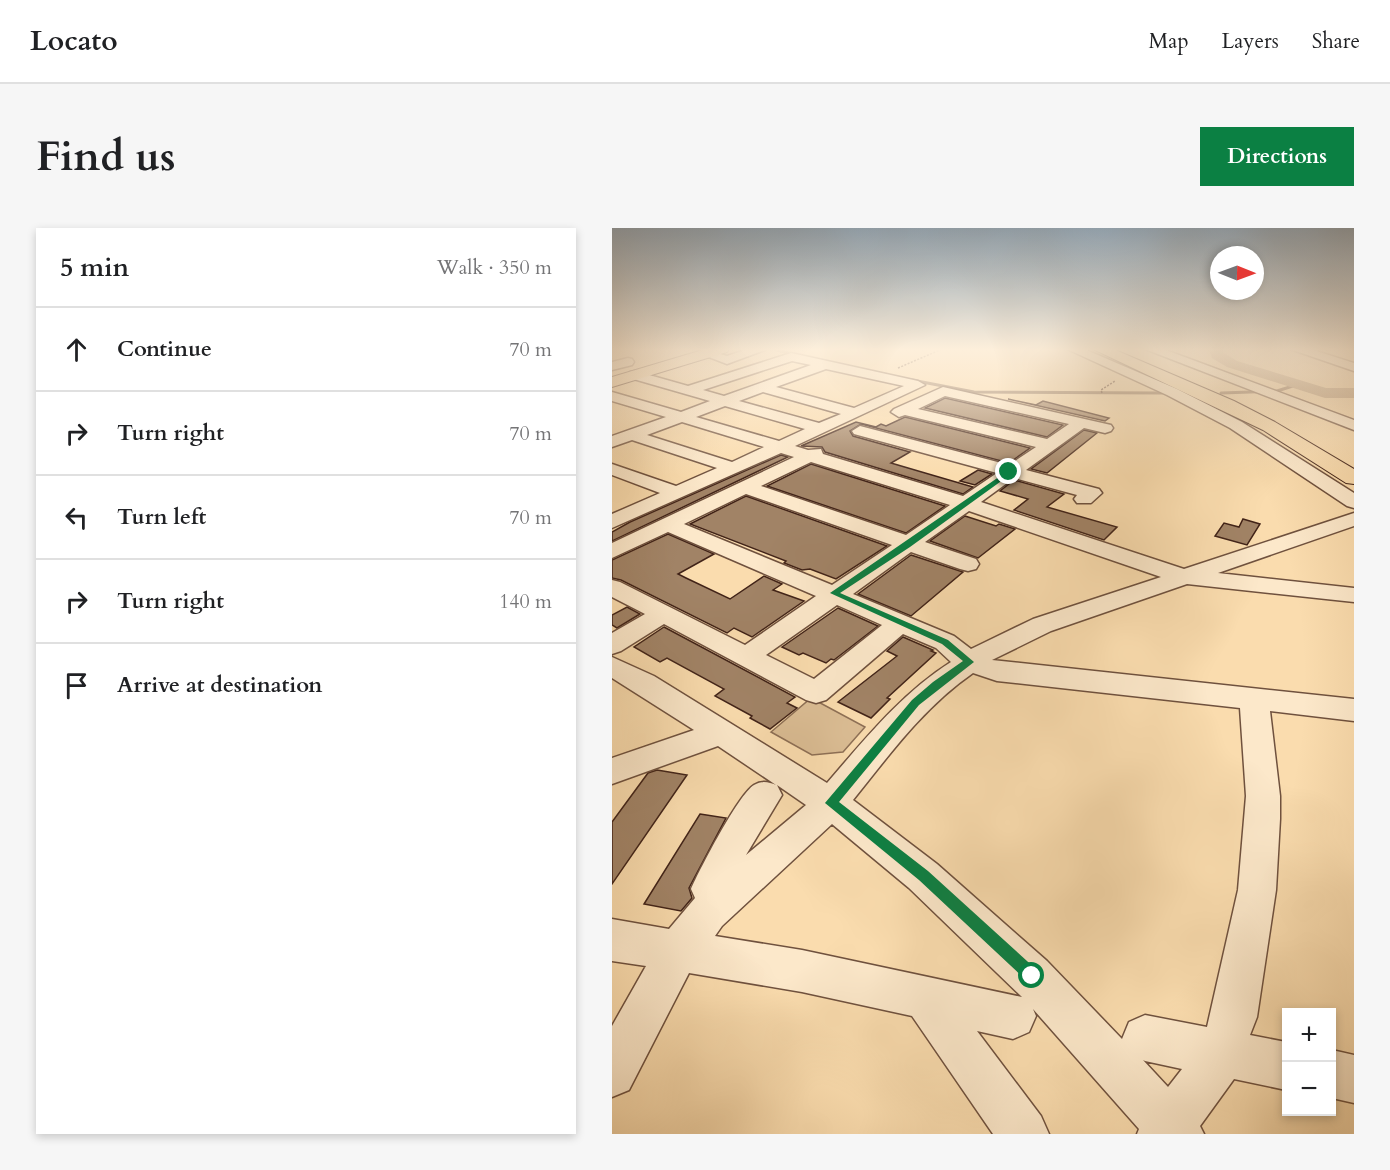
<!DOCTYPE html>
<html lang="en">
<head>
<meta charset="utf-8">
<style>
	body { margin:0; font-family:Cardo,serif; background:#f6f6f6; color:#202124 }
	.controls { position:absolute; right:18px; bottom:18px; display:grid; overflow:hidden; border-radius:0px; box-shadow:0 3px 9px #0003 }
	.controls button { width:54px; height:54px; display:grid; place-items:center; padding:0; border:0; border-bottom:2px solid #e0e0e0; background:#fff; color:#202124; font:30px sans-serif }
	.compass { position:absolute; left:598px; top:18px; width:54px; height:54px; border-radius:50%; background:#fff; box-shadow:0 3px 9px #0003; rotate:91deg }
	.stop { position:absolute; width:18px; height:18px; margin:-14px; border:4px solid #0b8043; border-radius:50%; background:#fff }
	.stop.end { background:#0b8043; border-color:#fff; box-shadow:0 2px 6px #0008 }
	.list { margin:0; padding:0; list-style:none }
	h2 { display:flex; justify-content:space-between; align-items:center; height:78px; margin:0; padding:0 24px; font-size:26px }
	h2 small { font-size:20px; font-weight:400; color:#757577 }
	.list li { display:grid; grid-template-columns:39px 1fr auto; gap:18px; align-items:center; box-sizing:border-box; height:84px; padding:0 24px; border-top:2px solid #e0e0e0 }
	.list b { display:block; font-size:22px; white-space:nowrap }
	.list em { font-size:20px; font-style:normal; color:#757577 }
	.icon { flex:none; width:33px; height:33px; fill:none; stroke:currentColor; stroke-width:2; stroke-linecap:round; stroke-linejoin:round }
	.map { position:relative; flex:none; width:742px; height:906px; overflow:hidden; border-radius:0px }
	header { display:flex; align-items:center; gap:36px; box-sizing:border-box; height:84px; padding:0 30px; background:#fff; border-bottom:2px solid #e0e0e0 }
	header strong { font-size:28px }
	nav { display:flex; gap:33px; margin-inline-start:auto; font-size:21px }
	.intro { display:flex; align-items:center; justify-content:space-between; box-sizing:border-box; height:144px; padding:0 36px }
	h1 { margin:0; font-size:42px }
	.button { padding:15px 27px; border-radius:0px; background:#0b8043; color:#fff; font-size:21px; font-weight:700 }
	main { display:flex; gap:36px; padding:0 36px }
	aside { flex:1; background:#fff; border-radius:0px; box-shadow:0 3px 9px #0003 }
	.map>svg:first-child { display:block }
	.green { fill:#dbbd94; stroke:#8e7056; stroke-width:1.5 }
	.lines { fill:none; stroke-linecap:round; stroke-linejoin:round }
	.stream { stroke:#8a6c53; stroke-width:3 }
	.river { fill:#bb9d7b; fill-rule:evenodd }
	.building { fill:#a18366; stroke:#412318; stroke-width:1.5 }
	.minor-casing { stroke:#6f513e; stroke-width:3 }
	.major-casing { stroke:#412318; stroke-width:2 }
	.highway-casing { stroke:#412318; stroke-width:2 }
	.path { stroke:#412318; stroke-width:1.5; stroke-dasharray:2 1.5; stroke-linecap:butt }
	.minor { fill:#fce8ca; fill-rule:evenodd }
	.major { fill:#fadcae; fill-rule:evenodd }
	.highway { fill:#fadcae; fill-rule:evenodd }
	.route { fill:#0b8043 }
</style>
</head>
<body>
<header>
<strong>Locato</strong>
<nav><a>Map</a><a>Layers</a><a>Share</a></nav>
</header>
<div class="intro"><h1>Find us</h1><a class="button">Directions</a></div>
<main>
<aside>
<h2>5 min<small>Walk · 350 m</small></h2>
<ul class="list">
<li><svg class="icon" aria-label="ahead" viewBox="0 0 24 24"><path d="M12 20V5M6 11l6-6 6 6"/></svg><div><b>Continue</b></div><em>70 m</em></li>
<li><svg class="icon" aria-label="right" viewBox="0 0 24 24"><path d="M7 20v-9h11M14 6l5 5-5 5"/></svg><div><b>Turn right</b></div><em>70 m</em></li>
<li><svg class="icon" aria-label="left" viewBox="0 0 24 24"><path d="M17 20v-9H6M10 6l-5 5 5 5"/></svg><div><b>Turn left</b></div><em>70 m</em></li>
<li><svg class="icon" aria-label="right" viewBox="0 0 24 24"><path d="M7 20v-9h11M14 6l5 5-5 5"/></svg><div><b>Turn right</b></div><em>140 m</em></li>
<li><svg class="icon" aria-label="arrive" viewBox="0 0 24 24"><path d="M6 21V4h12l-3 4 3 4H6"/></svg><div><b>Arrive at destination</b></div></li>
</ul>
</aside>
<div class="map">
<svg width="742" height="906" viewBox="0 0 742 906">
	<rect width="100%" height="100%" fill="#fadcae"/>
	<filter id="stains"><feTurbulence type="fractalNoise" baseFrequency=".00333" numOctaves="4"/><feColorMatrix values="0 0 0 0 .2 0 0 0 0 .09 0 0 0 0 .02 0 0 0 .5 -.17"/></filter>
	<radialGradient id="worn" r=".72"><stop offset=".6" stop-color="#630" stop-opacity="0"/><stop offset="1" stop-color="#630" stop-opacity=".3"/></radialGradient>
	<!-- green -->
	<path class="green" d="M199,470L253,499L231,524L200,527L159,504Z"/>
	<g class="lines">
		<!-- stream -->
		<g class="stream">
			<path d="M161,121L185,127"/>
			<path d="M300,152L362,164L550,165"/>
			<path d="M609,165L665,163L684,157"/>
		</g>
		<!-- river -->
		<path class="river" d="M597,121H611L612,125L625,133L714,160H742V170H713L615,139L600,130Z"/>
	</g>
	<!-- building -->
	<g class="building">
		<path d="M333,170L451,197L435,209L313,180Z"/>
		<path d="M396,171L424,177L431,173L497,190L493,193Z"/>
		<path d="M293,189L418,220L397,235L249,196L238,203L241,208L298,224L279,235L361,259L351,266L213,224L210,219L189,218L244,194L264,199L269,196L274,198Z"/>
		<path d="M472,202L485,205L435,245L419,241Z"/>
		<path d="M169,227L176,229L0,313V304L18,294Z"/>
		<path d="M199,236L333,278L294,305L155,258Z"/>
		<path d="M366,242L380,246L363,257L348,253Z"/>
		<path d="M402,252L452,266L435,279L505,299L492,312L402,282L416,271L388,263Z"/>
		<path d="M134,268L275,318L224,351L198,341L190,342L172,335L174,333L78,296Z"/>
		<path d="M353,288L384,298L387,296L403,301L366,330L318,313Z"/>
		<path d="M631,291L648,296L635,317L603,308L612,295L627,299Z"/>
		<path d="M56,306L102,326L66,346L74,350L118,371L152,348L170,356L161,362L192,373L140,409L122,400L115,405L9,352L0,350V332Z"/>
		<path d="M299,327L351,344L299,388L246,366Z"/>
		<path d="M15,379L28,386L5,400L0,397V387Z"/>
		<path d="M226,380L266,398L222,432L219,431L214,435L191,425L187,427L170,419Z"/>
		<path d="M52,399L183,469L175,475L185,480L158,501L138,490L140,488L103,468L112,461L55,430L48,434L22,419Z"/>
		<path d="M291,409L321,422L319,423L324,425L275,470L278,471L259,490L226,474L285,428L275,423Z"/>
		<path d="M45,542L75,547L0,656V594L36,545Z"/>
		<path d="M88,586L114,590L77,660L80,670L69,683L32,676Z"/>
	</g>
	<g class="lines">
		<!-- minor casing -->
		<g class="minor-casing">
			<g id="minor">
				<path d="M136,121L153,122L115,136L89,126L95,122L115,128Z"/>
				<path d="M455,121H472L565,161L630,194L742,265V280L735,278L618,200L555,167Z"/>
				<path d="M533,121H551L742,192V202Z"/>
				<path d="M678,121H698L742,135V143Z"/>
				<path d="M179,125L306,153L313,157L183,218L196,222L209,221L211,226L351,268L385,245L242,206L240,203L248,198L397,237L424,219L293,187L287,189L279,184L282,181L331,159L499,197L501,200L499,203L493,205L472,200L414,242L487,261L490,265L479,275H465L462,271L465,267L402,250L369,274L572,341L742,285V298L606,345L742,360V374L575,356L439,403L380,432L742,471V493L658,483L668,568V591L664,662L645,789L638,807L674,814V862L622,851L588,898L592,906H525L527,901L421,781L424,788L417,804L401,811L365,803L429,888L437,906H381L300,788L190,764L77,745L17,862L0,869V798L34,738L0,733V691L57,701L83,670L79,661C88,641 126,567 142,557C150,552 157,554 164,557L106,518L0,556V530L82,502L0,450V429L42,448L215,555C253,511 290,465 339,434L324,420L291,406L214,472L204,475L194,472L52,396L9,423L0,426V405L33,386L0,369V352L8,354L133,417L204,368L56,304L0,330V315L182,229L169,225L0,300V286L48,265L0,247V236L64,258L105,240L20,212L0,219V208L54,189L0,173V164L69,184L98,173L18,150L16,147L18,144L23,143L76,158ZM180,133L199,137L112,168L91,162ZM214,141L292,158L242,180L164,159ZM151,164L229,186L207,195L127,173ZM333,168L457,196L435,211L306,181ZM113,178L193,201L167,213L84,189ZM70,194L152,219L120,234L35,207ZM199,234L338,277L294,307L149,258ZM134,266L280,317L220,357L72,296ZM357,283L549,349L421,391L359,421L342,408L241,366L299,324L348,341L356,343L364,341L367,336L364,331L313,314ZM225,377L270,397L202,451L154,427ZM361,445L385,453L628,480L634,568L626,662L595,799L533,787L517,794L510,811L435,733L325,636L241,572C278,526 312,479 361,445ZM165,557L194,577L134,627L170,567ZM220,596L297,660L410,769L190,722L103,708L110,698ZM531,832L533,833L570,841L556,859Z"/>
				<path d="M16,130L20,131L22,134L20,137L0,142V134Z"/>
				<path d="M720,822L742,827V875L720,870Z"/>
			</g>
		</g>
		<!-- major casing -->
		<g class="major-casing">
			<path id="major" d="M94,121H117L115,124L0,159V149Z"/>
		</g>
		<!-- highway casing -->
		<g class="highway-casing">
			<path id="highway" d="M481,121H501L622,173L663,194L742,241V256L734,255L651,202Z"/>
		</g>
		<!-- path -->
		<g class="path">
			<path d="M286,140L330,121"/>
			<path d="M490,165L489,162L503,153"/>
		</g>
		<!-- minor -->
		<use href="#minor" class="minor"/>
		<!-- major -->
		<use href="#major" class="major"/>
		<!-- highway -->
		<use href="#highway" class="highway"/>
	</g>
	<!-- sky -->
	<linearGradient id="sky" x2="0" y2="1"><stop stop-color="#96abbc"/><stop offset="0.49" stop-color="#fdefdb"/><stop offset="1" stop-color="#fdefdb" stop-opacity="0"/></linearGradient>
	<rect width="742" height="248" fill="url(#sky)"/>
	<!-- route -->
	<path class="route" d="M397,242L399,246L298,319L228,365L336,412L362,434L307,477L227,574L316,643L426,743L428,748L426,753L420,755L415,753L307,652L213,575L300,472L321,454L351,433L330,416L218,365Z"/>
	<rect width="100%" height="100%" filter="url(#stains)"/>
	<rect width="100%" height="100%" fill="url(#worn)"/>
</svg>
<div class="controls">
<button>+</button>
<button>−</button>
</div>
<svg class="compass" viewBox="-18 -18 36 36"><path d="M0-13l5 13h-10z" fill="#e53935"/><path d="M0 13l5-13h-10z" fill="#757577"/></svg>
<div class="stop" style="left:420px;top:748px"></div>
<div class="stop end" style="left:397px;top:244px"></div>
</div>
</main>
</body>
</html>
